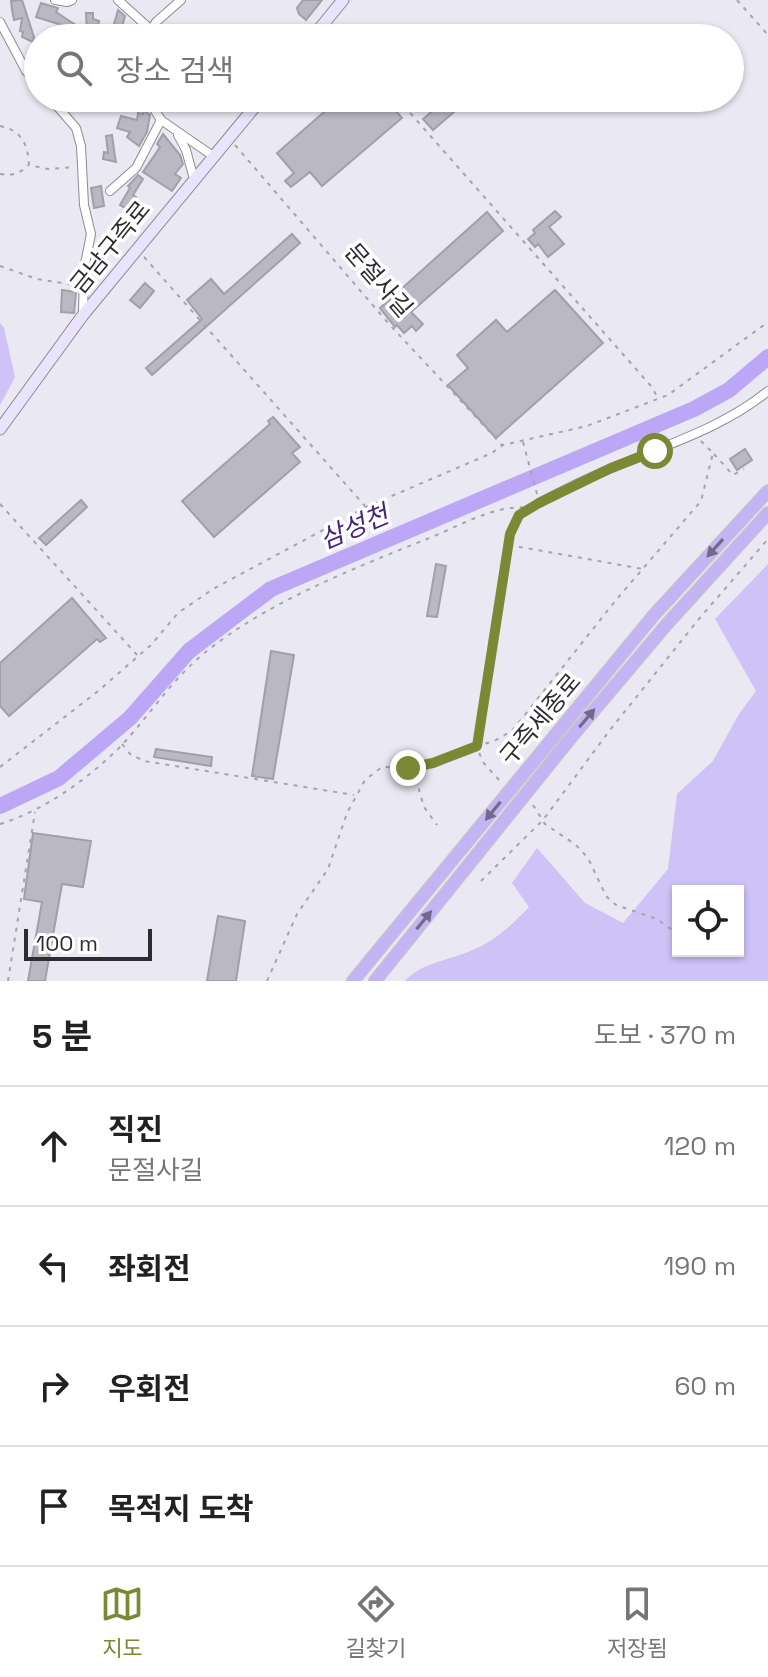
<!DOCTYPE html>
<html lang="ko">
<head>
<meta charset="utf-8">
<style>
	body { margin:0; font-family:"Space Grotesk","Noto Sans KR",sans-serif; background:#f6f6f6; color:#222 }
	.controls { position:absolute; right:24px; bottom:24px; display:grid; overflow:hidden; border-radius:0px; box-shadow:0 2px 6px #0004 }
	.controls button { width:72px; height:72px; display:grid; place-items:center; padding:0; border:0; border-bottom:2px solid #e0e0e0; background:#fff; color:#222; font:40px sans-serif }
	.scale { position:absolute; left:24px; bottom:20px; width:128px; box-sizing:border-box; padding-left:8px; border:4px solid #2d2c30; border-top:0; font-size:22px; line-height:28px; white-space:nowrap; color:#2d2c30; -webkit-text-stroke:6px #fff; paint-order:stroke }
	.stop { position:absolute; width:24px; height:24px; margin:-18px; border:6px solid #7d8834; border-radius:50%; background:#fff }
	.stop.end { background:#7d8834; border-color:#fff; box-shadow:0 2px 8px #0008 }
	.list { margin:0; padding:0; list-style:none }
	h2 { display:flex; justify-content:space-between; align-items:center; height:104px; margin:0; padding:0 32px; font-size:34px }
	h2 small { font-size:26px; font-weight:400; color:#767676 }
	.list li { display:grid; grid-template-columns:52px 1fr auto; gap:24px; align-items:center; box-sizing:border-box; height:120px; padding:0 32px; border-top:2px solid #e0e0e0 }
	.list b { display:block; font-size:30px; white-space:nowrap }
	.list p { margin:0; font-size:26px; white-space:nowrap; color:#767676 }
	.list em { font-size:26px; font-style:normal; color:#767676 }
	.icon { flex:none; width:44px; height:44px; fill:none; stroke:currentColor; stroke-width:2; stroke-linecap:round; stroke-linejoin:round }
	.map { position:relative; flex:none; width:768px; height:981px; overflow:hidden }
	.search { position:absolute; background:#fff; box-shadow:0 2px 6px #0004; left:24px; right:24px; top:24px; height:88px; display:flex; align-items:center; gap:20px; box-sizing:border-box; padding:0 28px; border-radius:44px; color:#767676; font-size:30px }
	.sheet { height:584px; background:#fff }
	nav { display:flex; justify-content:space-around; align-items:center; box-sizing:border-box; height:112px; border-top:2px solid #e0e0e0; background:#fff; font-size:22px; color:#767676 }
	nav a { display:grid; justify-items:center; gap:4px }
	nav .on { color:#7d8834 }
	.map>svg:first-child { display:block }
	.green { fill:#cec2f6; fill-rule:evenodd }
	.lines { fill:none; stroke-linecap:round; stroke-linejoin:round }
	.river { stroke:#bca7f6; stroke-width:16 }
	.building { fill:#bab8c3; stroke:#a19fa9; stroke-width:2 }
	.minor-casing { stroke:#8d8b95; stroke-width:10 }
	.secondary-casing { stroke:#8d8b95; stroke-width:13 }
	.trunk-casing { stroke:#c8c8c9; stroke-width:14 }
	.path { stroke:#a6a5ac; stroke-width:2; stroke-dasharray:4 6; stroke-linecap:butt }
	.minor { stroke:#fff; stroke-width:8 }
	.secondary { stroke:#e9e3fb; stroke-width:11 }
	.trunk { stroke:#c4b4f4; stroke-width:12 }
	.oneway { fill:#716988 }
	.route { stroke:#7d8834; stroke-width:10 }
	.labels { text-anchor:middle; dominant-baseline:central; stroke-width:7; stroke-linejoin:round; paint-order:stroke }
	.street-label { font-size:24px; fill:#2d2c30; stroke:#fff }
	.water-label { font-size:26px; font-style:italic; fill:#46247e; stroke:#fff }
</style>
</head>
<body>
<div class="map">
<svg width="768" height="981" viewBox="0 0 768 981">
	<rect width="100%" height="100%" fill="#eae8f2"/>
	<!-- green -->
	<g class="green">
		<path d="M0,323L4,328L15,377L0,405Z"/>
		<path d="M768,564V981H405C421,963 446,961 468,952C493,943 511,926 529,907L512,883L537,848L585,903L623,923L668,869L677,794L713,761L739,714L756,691L715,619ZM678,891H738V951H678Z"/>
	</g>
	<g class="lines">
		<!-- river -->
		<path class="river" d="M0,806L59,778L130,718L189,651L271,589L694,409L729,390L768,357"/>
	</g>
	<!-- building -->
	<g class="building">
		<path d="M22,0L34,37L33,42L22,37L23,32L20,31L22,18L14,20L12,10L11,1Z"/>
		<path d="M303,0H322L306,20L299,14L297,8Z"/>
		<path d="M41,3L58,8L56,12L82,29L81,31L36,17Z"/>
		<path d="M118,10L125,16L119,38H110Z"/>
		<path d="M86,13H93V19L99,21L97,34L87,35Z"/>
		<path d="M340,98H385L402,118L322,186L310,172L291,187L285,181L294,173L277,153Z"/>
		<path d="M444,101L454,112L433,130L423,119Z"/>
		<path d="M143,110L150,115L147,132L139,146L127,137L130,132L117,128L121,116L137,120L138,113L143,114Z"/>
		<path d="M163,134L180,155L183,164L175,174L181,178L172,191L143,172L160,147L157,144Z"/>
		<path d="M112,135L115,157L116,162L103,159L104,152L108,153L106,136Z"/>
		<path d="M138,175L143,179L133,195L136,197L129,210L120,205L130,188L128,186Z"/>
		<path d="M101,186L104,206L94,208L91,188Z"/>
		<path d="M555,211L561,217L549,227L564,244L548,257L538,244L535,247L528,239L535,233L533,230Z"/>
		<path d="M487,212L503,231L411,312L423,324L416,331L412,326L404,333L397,325L395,327L380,308Z"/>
		<path d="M292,234L300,243L152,375L146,368L202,319L187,300L211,279L224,294Z"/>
		<path d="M145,283L154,291L140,308L130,300Z"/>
		<path d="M62,290L76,292L74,313L61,312Z"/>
		<path d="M555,290L603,343L496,438L448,385L468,368L457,355L496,320L507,332Z"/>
		<path d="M273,417L300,447L292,453L300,462L214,537L182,501L270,424L268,421Z"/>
		<path d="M745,449L752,460L737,470L730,459Z"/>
		<path d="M81,500L87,507L46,545L39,538Z"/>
		<path d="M436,564L446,566L437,617L427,616Z"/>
		<path d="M72,598L106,638L100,642L97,639L9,716L0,706V663Z"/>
		<path d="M271,651L294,655L273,779L252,776Z"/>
		<path d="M156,749L212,757L211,766L154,757Z"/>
		<path d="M33,833L91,841L83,887L62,884L45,981H28L42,902L24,899Z"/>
		<path d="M218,916L245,921L236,981H207Z"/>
	</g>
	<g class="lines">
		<!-- minor casing -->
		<g class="minor-casing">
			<g id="minor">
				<path d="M55,0L67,2L72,0"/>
				<path d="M118,0L160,38"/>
				<path d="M0,22L26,71L38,83"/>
				<path d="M146,38L156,22L181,0"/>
				<path d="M50,98L76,128L81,146L84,205L91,234L84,269L83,315"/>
				<path d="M147,98L161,120L213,156"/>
				<path d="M178,135L186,150L194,179"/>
				<path d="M110,191L136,168L161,120"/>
				<path d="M539,503C563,490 588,478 612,468C665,445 723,428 768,391"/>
			</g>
		</g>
		<!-- secondary casing -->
		<g class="secondary-casing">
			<g id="secondary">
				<path d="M312,38L343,0"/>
				<path d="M0,429L83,315L262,98"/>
			</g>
		</g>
		<!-- trunk casing -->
		<g class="trunk-casing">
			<g id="trunk">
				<path d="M353,981L654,615L768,491"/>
				<path d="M375,981L569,740L667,624L768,513"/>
			</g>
		</g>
		<!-- path -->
		<g class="path">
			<path d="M737,0L768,35"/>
			<path d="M333,27L343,38"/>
			<path d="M397,98L651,386L658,398"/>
			<path d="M0,126C21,130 28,144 29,165L48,169L75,167"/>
			<path d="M235,145L389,324L502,445"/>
			<path d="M0,174C12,176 20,174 28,165"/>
			<path d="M144,257L365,506"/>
			<path d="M0,266L37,279L75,285"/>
			<path d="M523,442L537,494"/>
			<path d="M714,454L733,475L744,469"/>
			<path d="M0,504L138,656"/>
			<path d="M509,545L643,569"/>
			<path d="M122,744L130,754L144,761L354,795"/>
			<path d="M0,767L97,692L151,645L178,613L213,589L366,507L492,453L503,445L587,426L668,395L768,322"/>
			<path d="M413,769L424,807L437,825"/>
			<path d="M499,780L482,761L477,746L494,741L512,731L616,600L701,501L713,453L700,440"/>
			<path d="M533,805L545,824L576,845L588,858L606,896L616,905L657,919L678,934"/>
			<path d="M0,824C45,810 88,779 121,746C149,716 170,682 202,655C263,604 352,569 427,539C458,527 496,503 530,508"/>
			<path d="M481,881L543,820L610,730L698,620L768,539"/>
			<path d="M8,981L35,812"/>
			<path d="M267,981L297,914L328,869L347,813L365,780L382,767L413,768L459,754L477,746L510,534L519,515L532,507"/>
		</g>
		<!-- minor -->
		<use href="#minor" class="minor"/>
		<!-- secondary -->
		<use href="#secondary" class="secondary"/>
		<!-- trunk -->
		<use href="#trunk" class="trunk"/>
	</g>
	<!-- one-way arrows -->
	<defs><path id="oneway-solid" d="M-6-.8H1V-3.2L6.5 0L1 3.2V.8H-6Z" transform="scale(2)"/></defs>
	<g class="oneway">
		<use href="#oneway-solid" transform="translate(715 548) rotate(132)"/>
		<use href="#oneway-solid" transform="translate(587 718) rotate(-50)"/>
		<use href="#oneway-solid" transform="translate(493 811) rotate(129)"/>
		<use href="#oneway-solid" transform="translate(424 920) rotate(-51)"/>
	</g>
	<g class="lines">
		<!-- route -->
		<path class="route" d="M408,768L433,763L477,746L510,534L519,515L539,503L611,468L655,451"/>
	</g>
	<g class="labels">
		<!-- street labels -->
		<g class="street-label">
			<text transform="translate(110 247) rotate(-51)">금남구즉로</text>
			<text transform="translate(379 280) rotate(49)">문절사길</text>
			<text transform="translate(540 719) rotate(-50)">구즉세종로</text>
		</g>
		<!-- water labels -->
		<g class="water-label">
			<text transform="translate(354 527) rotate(-23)">삼성천</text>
		</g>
	</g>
</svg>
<div class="controls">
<button><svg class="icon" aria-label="locate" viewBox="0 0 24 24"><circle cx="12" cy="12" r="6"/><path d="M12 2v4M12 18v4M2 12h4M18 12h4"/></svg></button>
</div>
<div class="scale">100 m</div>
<div class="stop" style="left:655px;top:451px"></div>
<div class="stop end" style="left:408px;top:768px"></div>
<div class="search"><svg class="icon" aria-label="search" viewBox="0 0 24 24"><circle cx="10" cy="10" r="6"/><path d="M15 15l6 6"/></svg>장소 검색</div>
</div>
<section class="sheet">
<h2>5 분<small>도보 · 370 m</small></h2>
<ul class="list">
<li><svg class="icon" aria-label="ahead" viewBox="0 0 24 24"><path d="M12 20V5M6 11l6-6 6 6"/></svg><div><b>직진</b><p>문절사길</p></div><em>120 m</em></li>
<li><svg class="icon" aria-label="left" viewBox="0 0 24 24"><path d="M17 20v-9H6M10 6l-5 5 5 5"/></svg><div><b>좌회전</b></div><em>190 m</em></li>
<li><svg class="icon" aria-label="right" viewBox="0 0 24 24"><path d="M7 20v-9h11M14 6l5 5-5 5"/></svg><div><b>우회전</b></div><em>60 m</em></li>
<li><svg class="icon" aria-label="arrive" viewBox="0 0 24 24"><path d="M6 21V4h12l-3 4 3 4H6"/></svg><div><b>목적지 도착</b></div></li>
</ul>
</section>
<nav>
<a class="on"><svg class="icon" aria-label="map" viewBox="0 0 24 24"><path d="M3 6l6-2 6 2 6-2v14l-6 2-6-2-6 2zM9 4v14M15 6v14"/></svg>지도</a>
<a><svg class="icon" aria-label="directions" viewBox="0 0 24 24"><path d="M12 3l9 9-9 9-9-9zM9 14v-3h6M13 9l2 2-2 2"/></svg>길찾기</a>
<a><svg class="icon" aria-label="saved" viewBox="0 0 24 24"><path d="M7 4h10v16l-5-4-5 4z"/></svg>저장됨</a>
</nav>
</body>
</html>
